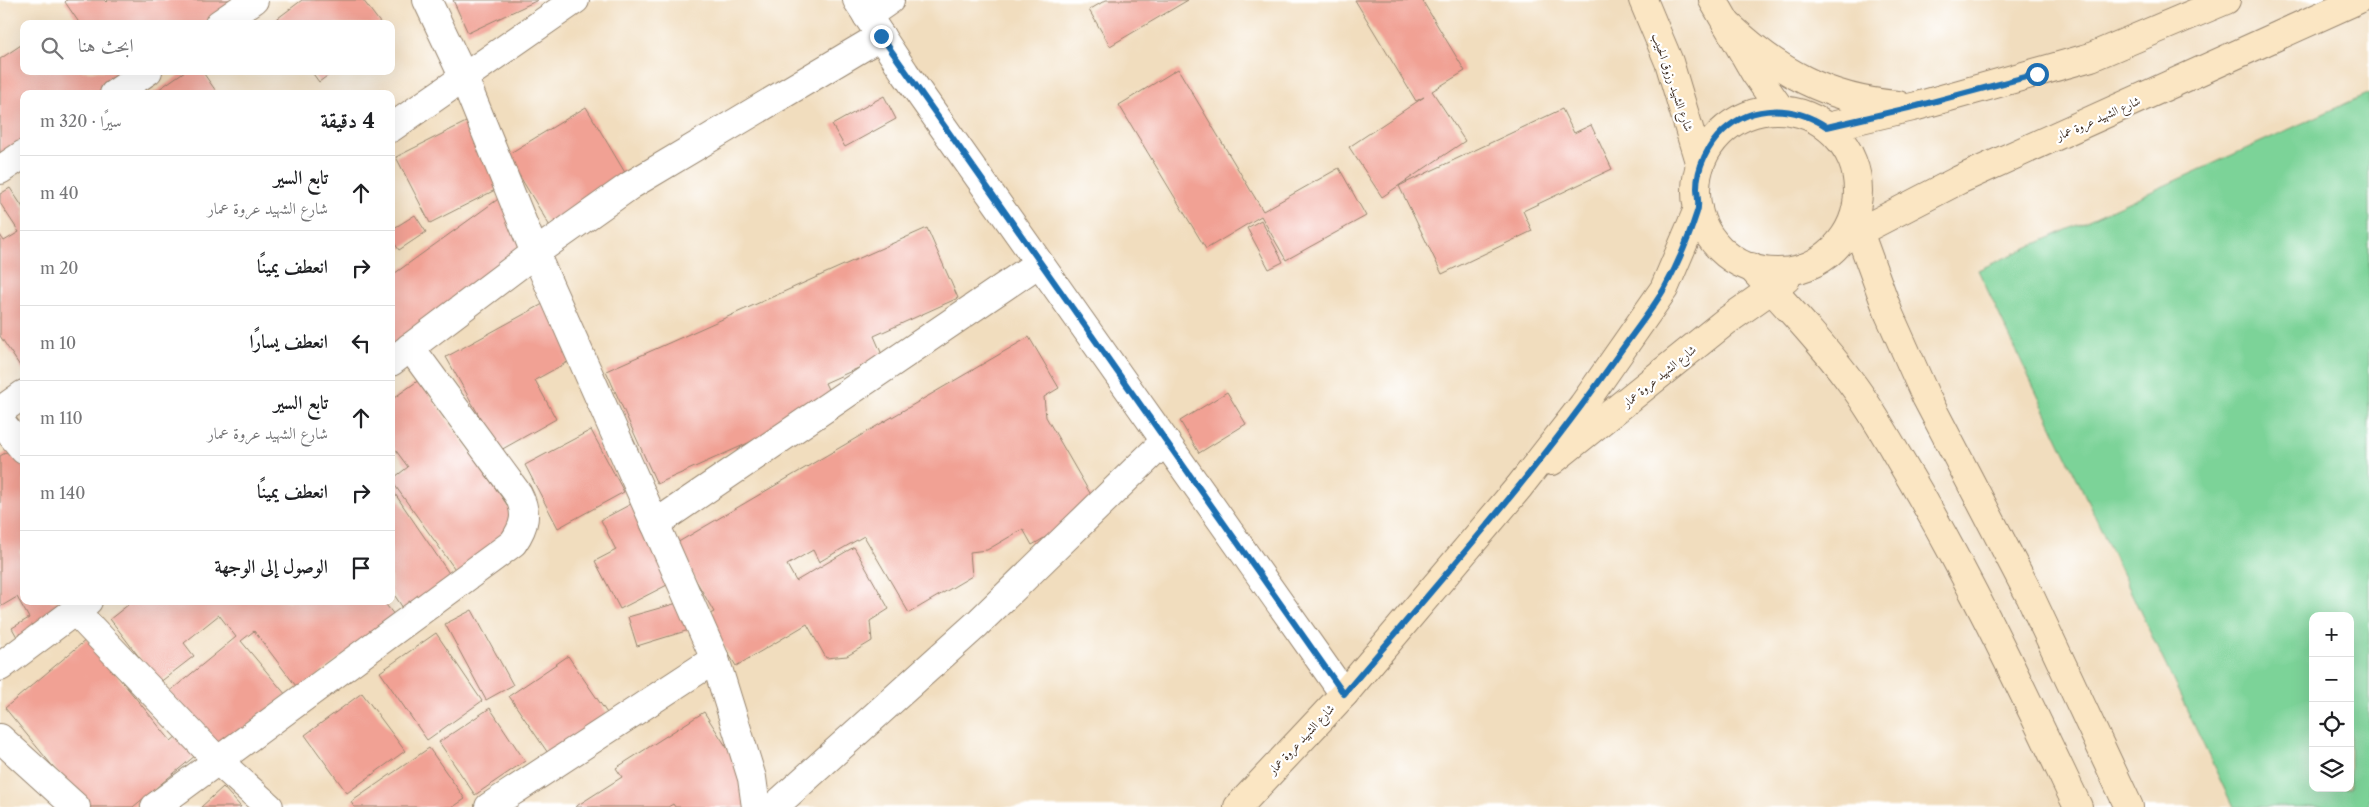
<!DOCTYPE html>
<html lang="ar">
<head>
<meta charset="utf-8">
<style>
	body { margin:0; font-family:"Libre Caslon Text",Amiri,serif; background:#f2f2f2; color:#202124; direction:rtl }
	.controls { position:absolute; right:15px; bottom:15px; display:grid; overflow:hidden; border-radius:10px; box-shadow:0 5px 20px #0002 }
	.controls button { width:45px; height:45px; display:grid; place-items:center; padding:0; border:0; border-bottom:1px solid #e0e0e0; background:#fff; color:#202124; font:25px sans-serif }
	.stop { position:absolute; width:15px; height:15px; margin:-11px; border:4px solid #1f6fb2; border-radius:50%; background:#fff }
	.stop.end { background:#1f6fb2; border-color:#fff; box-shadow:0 1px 5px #0008 }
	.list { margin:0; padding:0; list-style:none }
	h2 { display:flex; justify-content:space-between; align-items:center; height:65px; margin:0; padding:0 20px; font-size:21px }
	h2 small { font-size:16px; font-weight:400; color:#757577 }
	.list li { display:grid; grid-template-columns:32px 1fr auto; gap:15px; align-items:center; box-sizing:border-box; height:75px; padding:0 20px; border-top:1px solid #e0e0e0 }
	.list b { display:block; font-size:19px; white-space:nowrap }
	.list p { margin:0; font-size:16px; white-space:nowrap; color:#757577 }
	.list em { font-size:16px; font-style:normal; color:#757577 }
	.icon { flex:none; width:28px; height:28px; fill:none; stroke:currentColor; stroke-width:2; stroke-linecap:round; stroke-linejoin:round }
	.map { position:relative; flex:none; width:2369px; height:807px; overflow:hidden; direction:ltr }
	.search { position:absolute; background:#fff; box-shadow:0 5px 20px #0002; left:20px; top:20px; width:375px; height:55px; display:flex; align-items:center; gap:12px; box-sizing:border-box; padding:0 18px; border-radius:10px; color:#757577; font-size:19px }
	.panel { position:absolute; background:#fff; box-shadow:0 5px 20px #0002; left:20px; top:90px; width:375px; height:515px; border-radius:10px; direction:rtl }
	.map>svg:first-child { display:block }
	.green { fill:#7bd398; stroke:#5b7e5b; fill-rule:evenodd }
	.building { fill:#f1a194 }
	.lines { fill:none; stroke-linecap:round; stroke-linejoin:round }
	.street-casing { stroke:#96846e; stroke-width:30 }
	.secondary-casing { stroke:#96846e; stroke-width:30 }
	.street { stroke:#fff; stroke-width:28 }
	.secondary { stroke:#fbe6c3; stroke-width:28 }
	.route { stroke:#1f6fb2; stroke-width:6 }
	.labels { text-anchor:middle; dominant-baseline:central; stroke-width:4.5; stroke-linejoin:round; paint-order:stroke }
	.street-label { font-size:12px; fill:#3b2a1e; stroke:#fff }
</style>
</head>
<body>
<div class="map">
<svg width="2369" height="807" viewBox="0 0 2369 807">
	<rect width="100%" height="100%" fill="#fff"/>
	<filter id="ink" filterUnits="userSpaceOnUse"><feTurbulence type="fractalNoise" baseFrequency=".02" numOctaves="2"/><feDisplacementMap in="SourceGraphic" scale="10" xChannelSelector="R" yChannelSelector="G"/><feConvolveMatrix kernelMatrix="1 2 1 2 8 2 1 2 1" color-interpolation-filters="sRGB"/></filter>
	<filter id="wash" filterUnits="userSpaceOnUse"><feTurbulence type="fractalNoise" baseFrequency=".0096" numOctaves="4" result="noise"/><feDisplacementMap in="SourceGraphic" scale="20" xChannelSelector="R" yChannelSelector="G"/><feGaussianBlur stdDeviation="1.12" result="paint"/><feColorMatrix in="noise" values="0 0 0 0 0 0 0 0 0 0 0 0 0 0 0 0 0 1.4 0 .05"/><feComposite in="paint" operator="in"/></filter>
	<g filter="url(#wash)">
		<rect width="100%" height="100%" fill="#f1ddbe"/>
		<!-- green -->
		<path class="green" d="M2369,93V807H2233L1978,270ZM2313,616H2350V788H2313Z"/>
		<g id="blocks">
			<!-- building -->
			<g class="building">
				<path d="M67,0H104L106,2L108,0H238L202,24H80L65,2Z"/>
				<path d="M302,0H363L381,24H276L274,21Z"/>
				<path d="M453,0H538L468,33Z"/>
				<path d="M1106,0H1188L1110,46L1089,10Z"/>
				<path d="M1355,0H1422L1465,71L1432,91L1465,141L1382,197L1349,147L1424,97L1416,101Z"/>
				<path d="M24,43V71H131L97,94H24V142L0,154V59Z"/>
				<path d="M1178,69L1263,211L1339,168L1366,216L1286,260L1261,216L1206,249L1119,105Z"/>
				<path d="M185,71H202L218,94H152Z"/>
				<path d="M311,71H334L319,82Z"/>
				<path d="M884,96L896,119L845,147L832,125Z"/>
				<path d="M586,107L633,186L554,233L507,155Z"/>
				<path d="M1562,109L1574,133L1591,125L1612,169L1523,211L1532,231L1442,274L1399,186Z"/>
				<path d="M468,121L501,187L430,223L396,157Z"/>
				<path d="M10,188L24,209V372L0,336V235L4,241L19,232L0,203V194Z"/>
				<path d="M501,197L538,251L391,350V276Z"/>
				<path d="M415,215L426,232L399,250L391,238V230Z"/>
				<path d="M1261,220L1283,262L1269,269L1247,228Z"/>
				<path d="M927,228L958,298L874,336L883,357L825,383L835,404L657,484L606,371Z"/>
				<path d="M552,299L582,354L535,380L556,419L499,451L446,357Z"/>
				<path d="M1029,337L1059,388L1044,397L1046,417L1098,507L1032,545L1023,529L987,550L970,552L972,576L909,613L864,536L819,562L813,550L787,565L796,581L854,547L889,609L870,621L872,641L847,656L826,658L807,624L736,666L706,616L714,612L675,544Z"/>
				<path d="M419,380L527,533L462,579L391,480L408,467L391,444V400Z"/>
				<path d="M1227,392L1246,424L1199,453L1180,421Z"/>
				<path d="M591,430L624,492L558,528L525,465Z"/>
				<path d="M24,442V548L19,551L24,559V601H93L21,644L12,628L29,618L17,597L0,607V456Z"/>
				<path d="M391,488L459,588L411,620L391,590Z"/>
				<path d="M631,504L671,583L620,609L595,561L616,550L601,520Z"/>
				<path d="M133,601H383L395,616L299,690L254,631L241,641L286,695L220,749L213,741L133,807H86L5,708L87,639L171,741L194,722L169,692L236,637L219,615L184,643L194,656L159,683L110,619Z"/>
				<path d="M681,602L689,630L637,646L628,617Z"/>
				<path d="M472,610L513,685L486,700L445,624Z"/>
				<path d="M436,633L482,701L427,740L380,672Z"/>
				<path d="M568,656L609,716L550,756L509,696Z"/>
				<path d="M362,693L405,751L347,793L305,735Z"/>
				<path d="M490,708L525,761L475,795L439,742Z"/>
				<path d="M704,712L738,765L772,807H675L673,804L668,807H575L622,777L616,768Z"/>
				<path d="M429,748L465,799L453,807H354L351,802Z"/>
				<path d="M223,787L241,807H201Z"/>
			</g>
		</g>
	</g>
	<g filter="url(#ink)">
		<use href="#blocks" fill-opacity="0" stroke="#96846e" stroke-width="1"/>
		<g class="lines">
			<!-- street casing -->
			<g class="street-casing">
				<g id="street">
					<path d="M427,0L463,76L535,253L715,659L752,778L756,807"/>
					<path d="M857,0L905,73L1344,694"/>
					<path d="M867,16L890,0"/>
					<path d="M219,24L254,0"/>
					<path d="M114,94L148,71"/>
					<path d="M391,128L575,0"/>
					<path d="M0,170L24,154"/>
					<path d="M391,362L535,253L631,185L881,36"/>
					<path d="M0,411L24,394"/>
					<path d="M0,421L24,450"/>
					<path d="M655,524L1039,263"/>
					<path d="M74,610L217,760L269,807"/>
					<path d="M0,667L88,601"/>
					<path d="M0,738L76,807"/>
					<path d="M155,807L513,543C525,526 528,513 518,494L410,347"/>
					<path d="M489,807L715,659"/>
					<path d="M774,807L977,624L1165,441"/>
				</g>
			</g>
			<!-- secondary casing -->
			<g class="secondary-casing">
				<g id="secondary">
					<path d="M1643,0L1669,62L1700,165"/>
					<path d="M1713,0L1755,73L1781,110"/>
					<path d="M1727,24C1777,71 1828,100 1898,105"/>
					<circle cx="1777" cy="191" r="81"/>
					<path d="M1827,127L1917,106L2091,57L2226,0"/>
					<path d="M1854,218L1889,314L1926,397L2030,596L2129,807"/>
					<path d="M1843,240L1959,180L2357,0"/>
					<path d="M1751,267C1785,304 1820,341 1850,381C1873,411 1891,445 1910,477C1973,584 2025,696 2078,807"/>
					<path d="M1552,461L1725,322L1786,279"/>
					<path d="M1238,807L1344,694L1519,487L1583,405L1664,289L1698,209"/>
				</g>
			</g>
			<!-- street -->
			<use href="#street" class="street"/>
			<!-- secondary -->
			<use href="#secondary" class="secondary"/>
		</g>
	</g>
	<g class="lines" filter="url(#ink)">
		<!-- route -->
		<path class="route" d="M881,36L1344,694C1436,585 1531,479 1613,362C1629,338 1649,315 1664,289C1677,266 1689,237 1697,212C1700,204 1697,196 1697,188C1697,167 1708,145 1723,131C1753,103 1795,106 1827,127L1917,106L2037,74"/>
	</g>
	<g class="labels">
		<!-- street labels -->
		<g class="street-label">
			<text transform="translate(1673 82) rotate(71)">شارع الشهيد رزوق الحبيب</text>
			<text transform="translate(2098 118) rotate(-24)">شارع الشهيد عروة عمار</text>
			<text transform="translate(1659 376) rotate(-39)">شارع الشهيد عروة عمار</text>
			<text transform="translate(1301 739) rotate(-47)">شارع الشهيد عروة عمار</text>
		</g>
	</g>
</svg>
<div class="controls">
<button>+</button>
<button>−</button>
<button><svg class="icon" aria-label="locate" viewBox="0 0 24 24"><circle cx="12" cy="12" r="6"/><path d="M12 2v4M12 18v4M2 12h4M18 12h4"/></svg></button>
<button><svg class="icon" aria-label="layers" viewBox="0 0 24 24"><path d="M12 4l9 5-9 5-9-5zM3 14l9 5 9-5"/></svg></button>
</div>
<div class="stop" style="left:2037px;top:74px"></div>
<div class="stop end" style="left:881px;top:36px"></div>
<div class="search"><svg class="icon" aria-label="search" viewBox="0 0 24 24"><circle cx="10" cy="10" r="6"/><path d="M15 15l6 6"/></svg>ابحث هنا</div>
<section class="panel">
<h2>4 دقيقة<small>سيرًا · 320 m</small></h2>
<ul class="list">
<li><svg class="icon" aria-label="ahead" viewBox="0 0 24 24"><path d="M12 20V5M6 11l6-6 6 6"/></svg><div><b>تابع السير</b><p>شارع الشهيد عروة عمار</p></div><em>40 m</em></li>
<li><svg class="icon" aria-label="right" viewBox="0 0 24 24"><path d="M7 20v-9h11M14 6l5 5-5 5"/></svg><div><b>انعطف يمينًا</b></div><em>20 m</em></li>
<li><svg class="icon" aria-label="left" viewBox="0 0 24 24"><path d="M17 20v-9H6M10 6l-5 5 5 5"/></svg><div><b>انعطف يسارًا</b></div><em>10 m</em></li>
<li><svg class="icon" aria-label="ahead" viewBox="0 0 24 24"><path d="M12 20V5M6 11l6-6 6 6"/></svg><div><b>تابع السير</b><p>شارع الشهيد عروة عمار</p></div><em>110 m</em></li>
<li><svg class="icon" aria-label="right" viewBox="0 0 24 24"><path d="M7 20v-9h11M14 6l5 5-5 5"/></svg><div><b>انعطف يمينًا</b></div><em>140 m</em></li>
<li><svg class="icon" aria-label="arrive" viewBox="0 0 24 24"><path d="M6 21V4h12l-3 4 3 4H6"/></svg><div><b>الوصول إلى الوجهة</b></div></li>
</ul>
</section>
</div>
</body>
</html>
